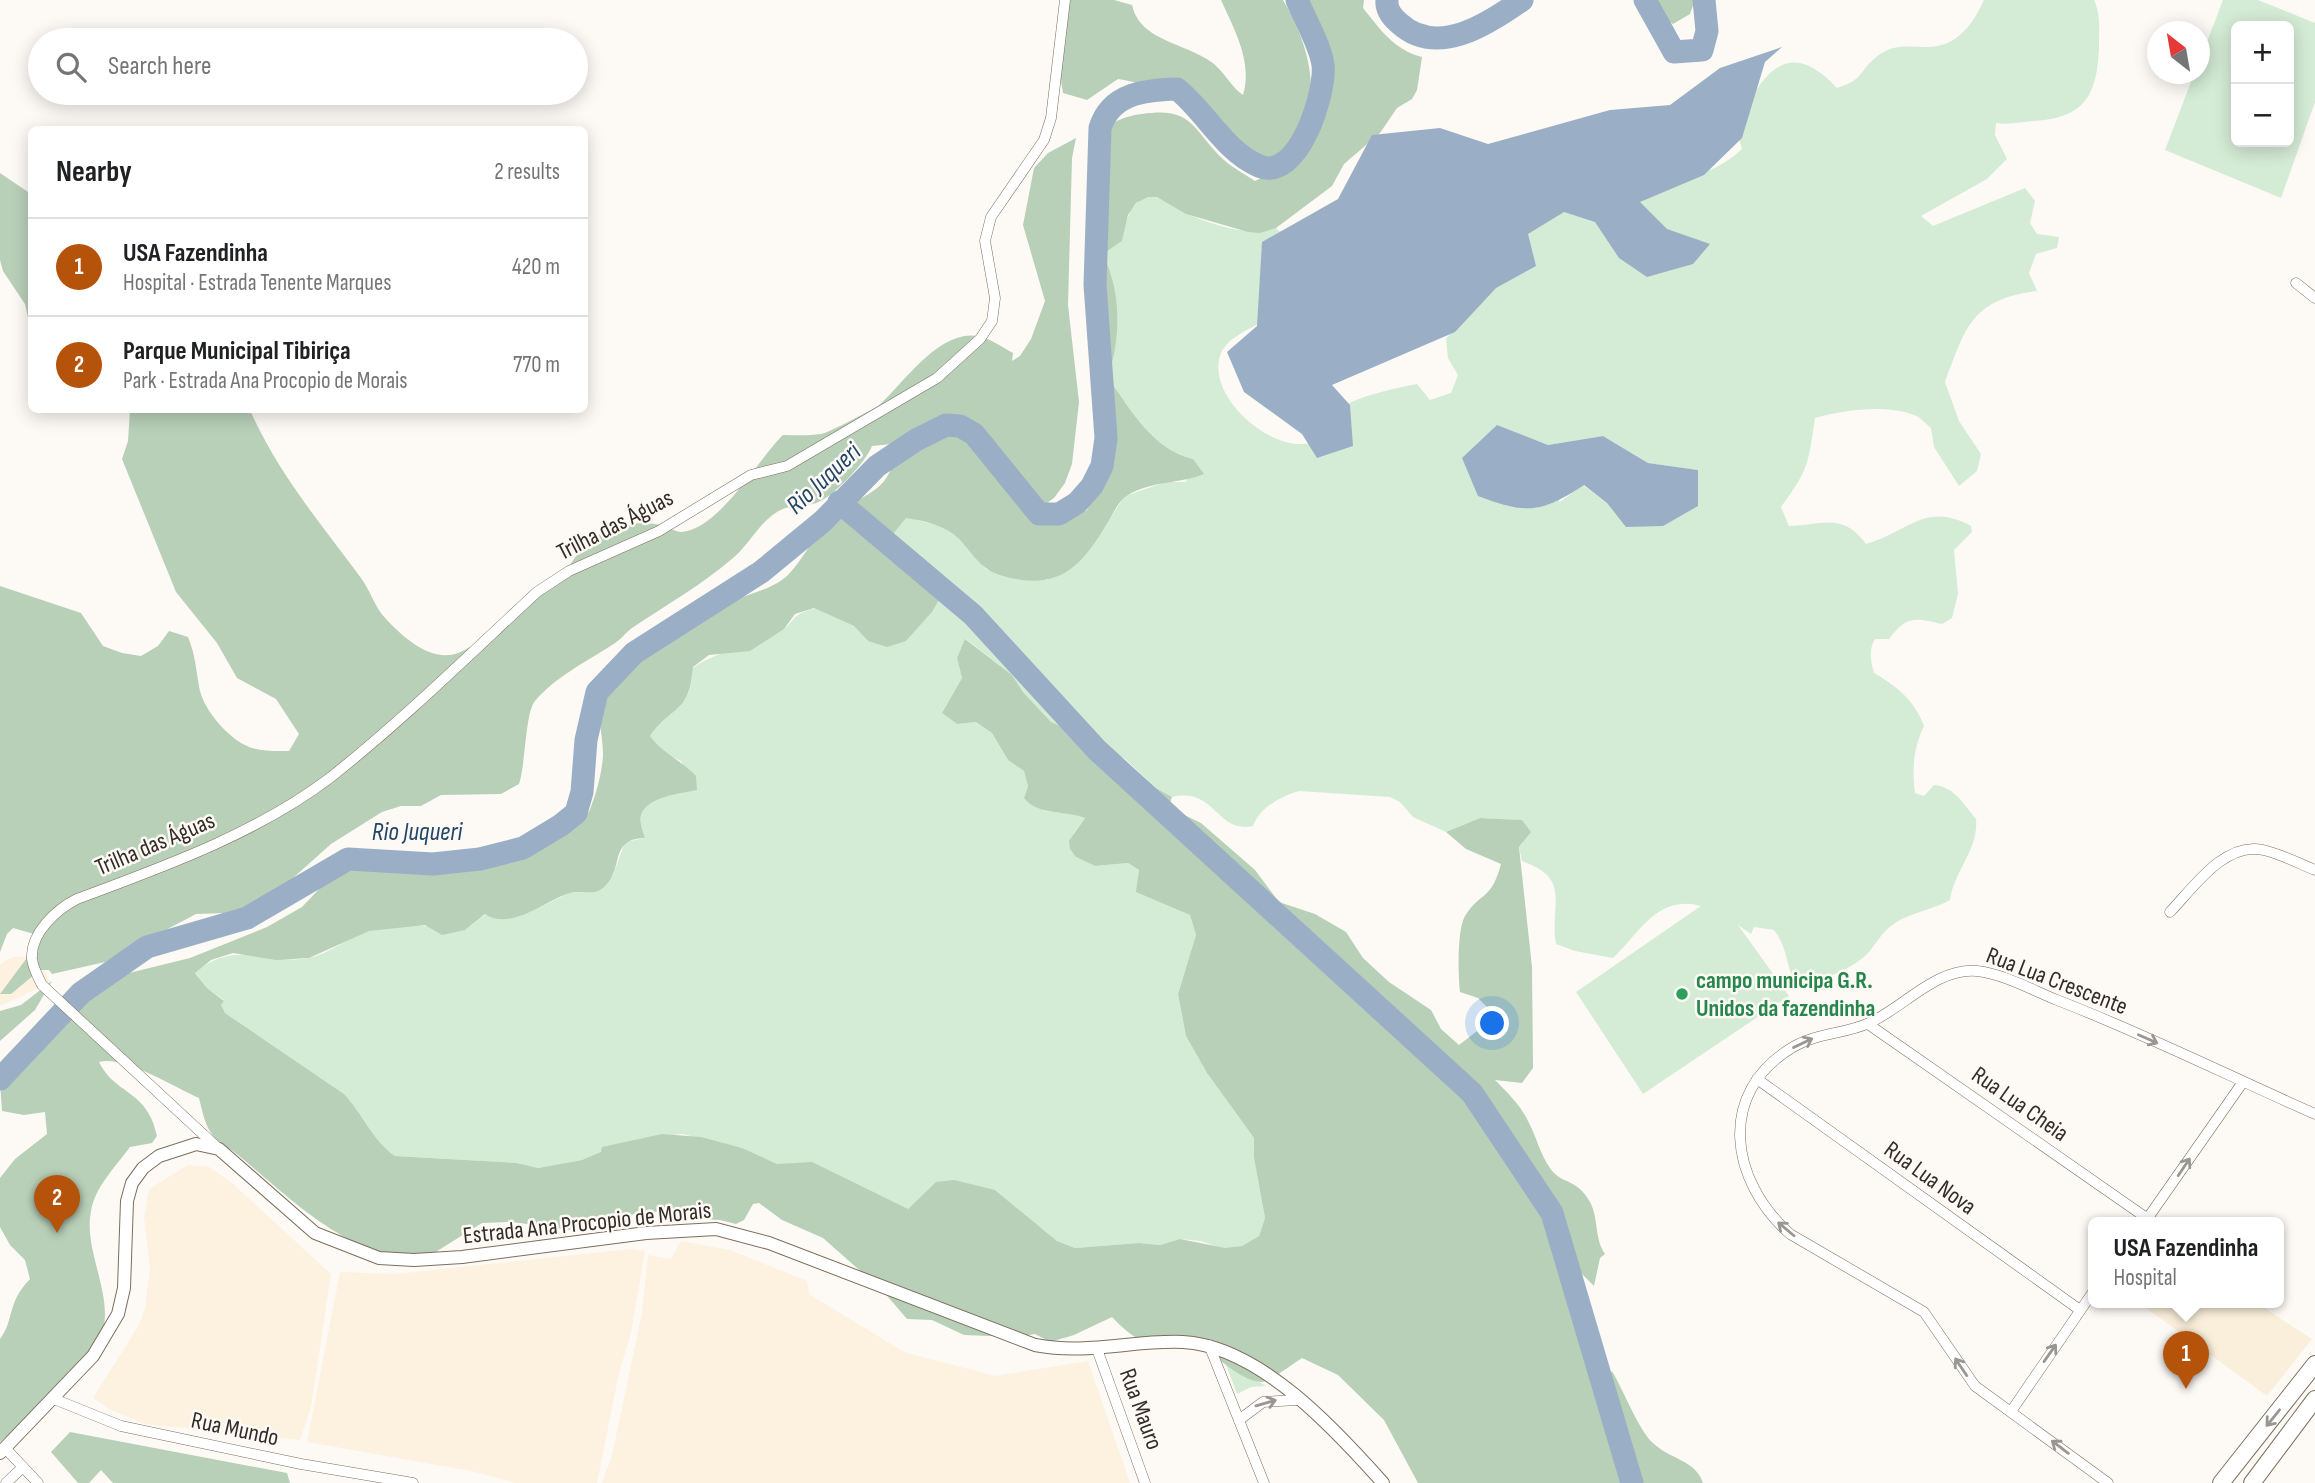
<!DOCTYPE html>
<html lang="en">
<head>
<meta charset="utf-8">
<style>
	body { margin:0; font-family:"Sofia Sans Condensed",sans-serif; background:#f6f6f6; color:#202124 }
	.controls { position:absolute; right:21px; top:21px; display:grid; overflow:hidden; border-radius:10px; box-shadow:0 4px 18px #0003 }
	.controls button { width:63px; height:63px; display:grid; place-items:center; padding:0; border:0; border-bottom:2px solid #e0e0e0; background:#fff; color:#202124; font:35px sans-serif }
	.compass { position:absolute; left:2147px; top:21px; width:63px; height:63px; border-radius:50%; background:#fff; box-shadow:0 4px 18px #0003; rotate:329deg }
	.you { position:absolute; left:1493px; top:1024px; width:24px; height:24px; margin:-18px; border:5px solid #fff; border-radius:50%; background:#1a73e8; box-shadow:0 0 0 10px #1a73e833 }
	.badge { display:grid; place-items:center; width:46px; height:46px; border-radius:50%; background:#b45309; color:#fff; font-size:23px; font-weight:700 }
	.pin { position:absolute; translate:-50% -58px; filter:drop-shadow(0 2px 4px #0008) }
	.pin::after { content:''; position:absolute; top:37px; width:24px; height:21px; background:inherit; clip-path:polygon(0 0,100% 0,50% 100%) }
	.popup { position:absolute; left:2088px; top:1217px; width:196px; height:91px; box-sizing:border-box; display:grid; place-content:center; border-radius:10px; background:#fff; filter:drop-shadow(0 2px 5px #0005); font-size:23px; white-space:nowrap; color:#757577 }
	.popup b { font-size:26px; color:#202124 }
	.popup::after { content:''; position:absolute; left:50%; top:100%; margin-left:-14px; border:14px solid transparent; border-top-color:#fff }
	.list { margin:0; padding:0; list-style:none }
	h2 { display:flex; justify-content:space-between; align-items:center; height:91px; margin:0; padding:0 28px; font-size:30px }
	h2 small { font-size:23px; font-weight:400; color:#757577 }
	.list li { display:grid; grid-template-columns:46px 1fr auto; gap:21px; align-items:center; box-sizing:border-box; height:98px; padding:0 28px; border-top:2px solid #e0e0e0 }
	.list b { display:block; font-size:26px; white-space:nowrap }
	.list p { margin:0; font-size:23px; white-space:nowrap; color:#757577 }
	.list em { font-size:23px; font-style:normal; color:#757577 }
	.icon { flex:none; width:38px; height:38px; fill:none; stroke:currentColor; stroke-width:2; stroke-linecap:round; stroke-linejoin:round }
	.map { position:relative; flex:none; width:2315px; height:1483px; overflow:hidden }
	.search { position:absolute; background:#fff; box-shadow:0 4px 18px #0003; left:28px; top:28px; width:560px; height:77px; display:flex; align-items:center; gap:18px; box-sizing:border-box; padding:0 24px; border-radius:38px; color:#757577; font-size:26px }
	.panel { position:absolute; background:#fff; box-shadow:0 4px 18px #0003; left:28px; top:126px; width:560px; height:287px; border-radius:10px }
	.map>svg:first-child { display:block }
	.built { fill:#fdf1e0 }
	.education { fill:#faefda }
	.green { fill:#d4ebd5; fill-rule:evenodd }
	.forest { fill:#b8cfb8 }
	.water { fill:#9aafc6 }
	.lines { fill:none; stroke-linecap:round; stroke-linejoin:round }
	.river { stroke:#9aafc6; stroke-width:23 }
	.minor-casing { stroke:#7d6e5c; stroke-width:11 }
	.tertiary-casing { stroke:#7d6e5c; stroke-width:14 }
	.primary-casing { stroke:#7d6e5c; stroke-width:18 }
	.minor { stroke:#fff; stroke-width:10 }
	.tertiary { stroke:#fff; stroke-width:12 }
	.primary { stroke:#fff; stroke-width:16 }
	.oneway { stroke:#9a9692 }
	.leisure-dot { fill:#2e9e5b; stroke:#fdfaf6; stroke-width:2.5 }
	.labels { text-anchor:middle; dominant-baseline:central; stroke-width:5; stroke-linejoin:round; paint-order:stroke }
	.street-label { font-size:24px; fill:#342d25; stroke:#fdfaf6 }
	.leisure-label { font-size:24px; font-weight:bold; fill:#27864d; stroke:#fdfaf6; text-anchor:start }
	.water-label { font-size:26px; font-style:italic; fill:#234667; stroke:#fdfaf6 }
</style>
</head>
<body>
<div class="map">
<svg width="2315" height="1483" viewBox="0 0 2315 1483">
	<rect width="100%" height="100%" fill="#fdfaf6"/>
	<!-- built -->
	<g class="built">
		<path d="M39,956L50,983L0,1006V964L14,957Z"/>
		<path d="M188,1165L209,1167L232,1183L331,1274L311,1407L300,1440L145,1424L111,1410L93,1398L139,1325L145,1308L150,1269L144,1217L149,1189Z"/>
		<path d="M681,1241L730,1250L807,1281L809,1294L904,1352L995,1376L1088,1361L1130,1483H602L612,1455L642,1313L648,1255L671,1259Z"/>
		<path d="M630,1249L645,1251L631,1333L619,1373L597,1483H517L471,1471L307,1442L340,1272L396,1274Z"/>
	</g>
	<!-- education -->
	<path class="education" d="M2139,1303H2257L2312,1339L2267,1396Z"/>
	<!-- green -->
	<g class="green">
		<path d="M1984,0H2094C2101,15 2099,31 2099,48C2097,96 2084,118 2034,121C2021,122 2008,125 1996,123L1995,135L2007,159L1987,179L1921,216L1933,226L2025,188L2035,201L2030,223L2037,234L2059,237L2057,248L2036,254L2029,273L2037,291C1972,299 1966,326 1945,382L1959,421L1981,454L1977,471L1959,486L1934,447L1931,428C1926,424 1920,417 1914,415C1886,404 1843,410 1815,418C1808,464 1809,469 1781,507L1789,526C1824,525 1842,512 1866,544C1908,532 1926,501 1971,526L1972,532L1954,550L1958,594L1952,618L1942,624C1915,618 1907,615 1889,639H1875C1868,650 1871,662 1874,673C1898,687 1914,700 1924,726C1913,749 1912,769 1915,793L1924,796L1934,785C1953,786 1964,804 1976,819C1979,849 1954,871 1950,900C1932,910 1912,912 1895,923C1880,933 1877,944 1866,955C1846,973 1822,980 1796,983C1784,962 1789,950 1774,930L1754,927L1751,934L1738,925L1789,996L1643,1094L1576,992L1701,906C1657,894 1639,934 1613,958L1575,951L1556,944C1549,904 1573,879 1522,861L1519,847L1523,843L1522,820L1480,818L1446,832L1413,817L1400,802L1390,797L1299,791C1281,796 1259,808 1253,826C1216,834 1216,787 1172,797L1156,788L1125,759L1051,722L1023,692L1012,675L966,639L957,658L962,678L942,713L957,724L976,722L992,733L1008,760L1024,771L1028,786L1024,798L1045,811L1074,814L1085,818L1074,833L1076,857L1095,866L1128,863L1139,870L1137,892L1190,915L1196,935L1178,994L1186,1036L1207,1073L1254,1138V1158L1265,1218L1259,1236L1242,1246L1223,1249L1201,1241L1180,1239L1160,1245L1139,1243L1075,1248L1057,1241L995,1190L936,1182L906,1211L760,1158L742,1148L682,1134L639,1139L582,1160L538,1168L517,1163L395,1156C372,1140 363,1114 344,1094L225,1013L220,1005L224,1000L207,988L195,972C240,938 262,966 309,958C329,954 349,937 368,931C399,921 434,926 465,930L486,914L541,907L569,893L595,892L613,875L625,842L645,838C643,831 639,822 641,815C647,797 681,793 697,789L681,761L662,752L650,736C673,704 689,715 693,668C718,649 752,649 779,632C797,621 788,616 815,608L854,626L868,641H906L932,612L939,573L903,551L893,534L906,517L944,527L959,539L986,569L1026,580H1047L1092,545L1125,496L1166,482H1186L1193,459C1152,449 1132,411 1108,378C1121,335 1122,294 1103,254L1122,241C1126,225 1128,202 1148,197C1161,194 1175,209 1187,214C1214,225 1248,237 1276,228L1279,231L1300,233L1274,317C1258,325 1229,335 1221,353C1205,394 1265,447 1304,444C1327,442 1327,420 1341,408C1355,397 1399,387 1417,384L1430,400L1451,393L1458,375L1448,358L1446,339L1470,307L1501,220C1565,207 1697,193 1742,149L1736,129C1759,79 1785,32 1837,88C1867,79 1859,67 1882,53C1896,44 1910,47 1925,47C1956,48 1972,26 1984,0ZM1497,425L1548,445L1603,436L1648,463L1698,470L1627,527L1607,503L1583,485L1560,502Z"/>
		<path d="M2223,0H2258L2315,23V102L2281,198L2165,150L2194,74H2200V60ZM2289,26V142H2236V26Z"/>
		<path d="M1225,1362L1266,1386L1251,1387L1237,1394Z"/>
	</g>
	<!-- forest -->
	<g class="forest">
		<path d="M1070,0H1114L1132,5C1140,42 1188,43 1214,64C1225,73 1232,88 1243,95C1253,62 1234,29 1221,0H1283C1315,54 1329,121 1273,165C1244,155 1231,134 1208,116C1184,96 1149,84 1118,79L1087,100L1063,93C1058,64 1056,26 1070,0Z"/>
		<path d="M1297,0H1364L1363,8C1380,29 1394,50 1422,57L1417,90L1412,99L1397,108L1380,133L1344,164L1332,186L1276,228L1260,233L1248,232L1186,214L1157,197H1148L1136,203L1128,215L1122,241L1103,254C1122,294 1121,336 1108,378C1132,411 1152,449 1193,459L1204,474C1179,484 1151,481 1128,495C1118,501 1112,516 1106,525C1080,569 1057,591 1003,576C981,570 974,555 959,539C945,525 925,521 906,518L893,534L903,551L939,573L942,594L932,612L906,641L887,647L868,641L854,626L814,608L795,614L784,629L750,651L709,655L693,667C689,715 673,704 650,736C663,754 681,760 696,776L697,790C681,793 647,797 641,815C639,823 643,831 645,838C608,839 625,868 604,887C594,897 579,889 567,894C544,902 510,931 485,914L465,930L442,935L425,925L369,931L309,958L276,960L233,953L211,960L195,973L207,988L224,1001L221,1005L225,1013L344,1094C363,1114 372,1140 395,1156L517,1163L538,1168L582,1160L601,1152L602,1147L662,1134L701,1137L742,1148L777,1164L812,1162L908,1209L936,1182L954,1180L995,1190L1057,1241L1075,1248L1139,1243L1160,1245L1180,1239L1225,1248L1242,1246L1259,1236L1265,1218L1254,1158V1138L1207,1073L1186,1036L1178,994L1196,935L1190,915L1136,892L1139,870L1128,863L1095,866L1076,857L1070,849L1069,841L1085,818C1066,810 1038,816 1024,798L1028,786L1024,771L1008,760L992,733L976,722L957,724L942,713L962,678L957,658L965,639L1012,675L1023,692L1051,722L1110,748L1156,788L1172,797L1170,803L1174,810L1201,823L1255,870L1279,902L1315,914L1346,932L1363,958L1389,982L1431,1010L1441,1029L1459,1045L1481,1028L1493,1013L1478,998L1460,992C1458,975 1457,930 1465,916C1481,891 1491,901 1501,864L1466,849L1446,832L1480,818L1522,820L1531,832L1519,847L1532,967L1533,1068L1522,1083L1495,1080C1508,1093 1522,1107 1529,1123C1537,1138 1540,1154 1550,1168C1561,1185 1576,1177 1590,1202C1599,1219 1594,1238 1605,1254L1600,1258L1594,1286L1580,1272L1564,1284L1593,1387L1602,1388L1612,1371C1623,1389 1639,1431 1653,1443C1669,1459 1696,1460 1703,1483H1637L1621,1461L1615,1462L1622,1483H1418L1384,1420L1338,1375L1302,1358C1294,1363 1268,1383 1261,1382C1235,1379 1218,1353 1194,1346C1151,1334 1150,1357 1112,1317L1074,1335L1050,1342L1035,1334L1014,1337L964,1335L932,1320L907,1319L883,1291L823,1238L782,1220L759,1203L753,1204L744,1220L736,1224L720,1220L695,1219L670,1211L637,1213L586,1232L512,1222L482,1223L426,1258C349,1262 288,1195 233,1151C207,1136 206,1126 199,1098C174,1087 123,1055 99,1062C115,1095 148,1090 157,1136L152,1143L130,1147C116,1166 95,1187 91,1211C82,1255 122,1305 96,1348C78,1379 28,1418 0,1442V1339C15,1319 6,1304 30,1279L25,1260L10,1245L0,1227V1178L15,1159L47,1134L45,1112L24,1115L2,1111L0,1082L93,995L129,973L190,958L267,927L302,907L345,862L364,856L471,855L492,852L551,834L589,812C596,794 602,774 603,755C603,725 591,711 613,684C640,649 691,622 730,602C749,593 772,590 788,575C805,557 815,533 834,516C862,493 899,490 892,444L872,446C866,462 830,501 813,504C800,507 790,504 777,512C759,523 749,545 733,558C702,585 666,605 632,628C625,633 620,641 612,645C586,662 555,677 535,701C525,713 526,763 519,784L501,794L441,795L421,806H401L382,812L331,844L284,886L272,901L255,912L196,914L105,962L52,974L49,970H40L11,994H0L38,943L34,934L13,928L7,934L0,952V586L81,613L103,646L122,653L141,656L158,646L169,631L188,637C196,656 196,672 200,691C205,711 227,736 245,745C258,752 274,751 289,751L299,734L276,699L237,678L217,643L176,592L122,459L128,441L130,410H250C277,472 321,524 361,578C370,590 375,608 386,619C403,637 431,663 458,653C478,646 546,594 561,577C570,567 576,553 586,544C606,526 637,519 661,525C667,526 675,532 681,532C719,530 758,459 783,435C795,435 809,436 821,434C828,433 872,410 879,405C904,383 939,329 978,336C991,339 1002,347 1013,353L1012,361L1020,356L1031,339L1045,301L1023,225L1034,168L1048,153L1076,138L1072,158L1068,305L1079,402L1072,464L1065,483L1054,498L1036,511L1051,523L1070,520L1087,510L1097,493L1100,473L1105,427L1089,345L1087,302L1101,178V158L1091,141C1107,125 1119,117 1142,114C1194,106 1192,130 1224,160C1233,168 1245,174 1255,181L1292,163L1322,110L1314,28L1306,10Z"/>
		<path d="M1647,0H1695L1690,14L1673,24L1655,14Z"/>
		<path d="M0,173L31,194V331L25,304L3,271L0,260Z"/>
		<path d="M52,981L35,1010L0,1041V1011L21,1005Z"/>
		<path d="M70,1432L287,1473L290,1483H113L101,1470L89,1483H78L51,1452Z"/>
	</g>
	<!-- water -->
	<g class="water">
		<path d="M1782,47L1765,62L1742,138L1704,175L1640,202L1667,229L1710,244L1693,264L1647,277L1619,258L1595,222L1564,212L1528,234L1536,266L1496,288L1455,332L1332,385L1350,405L1353,446L1317,458L1302,434L1244,392L1227,352L1257,326L1262,242L1338,199L1372,135L1440,128L1488,144L1610,110L1670,105L1720,68Z"/>
		<path d="M1497,425L1548,445L1603,436L1648,463L1698,470V506L1663,526L1626,527L1607,503L1584,485C1540,514 1526,514 1478,496L1462,458Z"/>
	</g>
	<g class="lines">
		<!-- river -->
		<g class="river">
			<path d="M1387,0C1386,9 1392,17 1399,23C1437,58 1488,24 1522,0"/>
			<path d="M1645,0L1674,52L1702,50L1707,31L1704,0"/>
			<path d="M839,502L973,615L1097,750L1472,1093L1552,1213L1632,1483"/>
			<path d="M0,1079L81,993L147,947L247,918L348,859L433,864L480,859L523,848L561,825L576,813L582,792L586,740L597,692L634,653L761,572L823,521L877,466L916,440L946,425L960,426L974,434L1039,514H1059L1077,503L1092,486L1102,466L1106,438L1095,285L1100,128C1111,93 1145,90 1177,89C1206,112 1225,152 1259,166C1298,183 1326,93 1323,65C1321,47 1304,17 1297,0"/>
		</g>
		<!-- minor casing -->
		<g class="minor-casing">
			<g id="minor">
				<path d="M2296,283L2315,298"/>
				<path d="M2170,912C2193,888 2225,841 2263,850C2281,854 2298,863 2315,870"/>
				<path d="M1868,1024L2148,1219"/>
				<path d="M1757,1079L2080,1310"/>
				<path d="M219,1149L42,985C38,977 33,968 32,959C30,933 57,909 77,899C163,867 258,833 331,777C403,720 470,654 537,592L569,571L659,531L751,475L787,466L937,378L980,339L992,321L995,298L985,241L991,217L1044,140L1051,118L1065,0"/>
				<path d="M2145,1222L2243,1082"/>
				<path d="M1209,1345L1264,1483"/>
				<path d="M1097,1349L1145,1483"/>
				<path d="M54,1399L121,1426L301,1464L413,1483"/>
				<path d="M2012,1410L2093,1292"/>
				<path d="M1239,1420L1263,1402L1298,1400"/>
				<path d="M6,1449L38,1483"/>
				<path d="M6,1483L23,1467"/>
				<path d="M2108,1483L1975,1386L1924,1312L1790,1234C1730,1181 1716,1093 1793,1047C1817,1033 1845,1034 1869,1023C1903,1008 1937,967 1977,971C2004,974 2032,990 2057,1000C2145,1034 2229,1076 2315,1114"/>
			</g>
		</g>
		<!-- tertiary casing -->
		<g class="tertiary-casing">
			<path id="tertiary" d="M0,1453L93,1356L118,1314L124,1288L127,1201L132,1183L143,1168L159,1156L196,1144L219,1149L315,1233L379,1258L414,1260L462,1257L646,1233L716,1229L769,1243L1035,1345C1088,1355 1131,1340 1183,1342C1259,1346 1335,1429 1383,1483"/>
		</g>
		<!-- primary casing -->
		<g class="primary-casing">
			<g id="primary">
				<path d="M2221,1483L2315,1364"/>
				<path d="M2252,1483L2315,1399"/>
			</g>
		</g>
		<!-- minor -->
		<use href="#minor" class="minor"/>
		<!-- tertiary -->
		<use href="#tertiary" class="tertiary"/>
		<!-- primary -->
		<use href="#primary" class="primary"/>
	</g>
	<!-- one-way arrows -->
	<defs><path id="oneway-shaft" d="M-6 0H5M1.5-3L5.5 0L1.5 3" fill="none" stroke-width="1.6" stroke-linecap="round" stroke-linejoin="round" transform="scale(1.75)"/></defs>
	<g class="oneway">
		<use href="#oneway-shaft" transform="translate(2148 1039) rotate(24)"/>
		<use href="#oneway-shaft" transform="translate(1803 1043) rotate(-26)"/>
		<use href="#oneway-shaft" transform="translate(2184 1167) rotate(-56)"/>
		<use href="#oneway-shaft" transform="translate(1786 1229) rotate(-140)"/>
		<use href="#oneway-shaft" transform="translate(2050 1353) rotate(-55)"/>
		<use href="#oneway-shaft" transform="translate(1961 1367) rotate(-124)"/>
		<use href="#oneway-shaft" transform="translate(1266 1403) rotate(-16)"/>
		<use href="#oneway-shaft" transform="translate(2273 1418) rotate(129)"/>
		<use href="#oneway-shaft" transform="translate(2060 1447) rotate(-143)"/>
	</g>
	<!-- markers -->
	<circle class="leisure-dot" cx="1682" cy="994" r="7"/>
	<g class="labels">
		<!-- street labels -->
		<g class="street-label">
			<text transform="translate(615 525) rotate(-27)">Trilha das Águas</text>
			<text transform="translate(155 844) rotate(-23)">Trilha das Águas</text>
			<text transform="translate(2057 981) rotate(21)">Rua Lua Crescente</text>
			<text transform="translate(2020 1104) rotate(35)">Rua Lua Cheia</text>
			<text transform="translate(1930 1178) rotate(36)">Rua Lua Nova</text>
			<text transform="translate(587 1223) rotate(-6)">Estrada Ana Procopio de Morais</text>
			<text transform="translate(1141 1409) rotate(70)">Rua Mauro</text>
			<text transform="translate(235 1429) rotate(12)">Rua Mundo</text>
		</g>
		<!-- leisure labels -->
		<g class="leisure-label">
			<text x="1696" y="980">campo municipa G.R.<tspan x="1696" dy="28">Unidos da fazendinha</tspan></text>
		</g>
		<!-- water labels -->
		<g class="water-label">
			<text transform="translate(824 479) rotate(-43)">Rio Juqueri</text>
			<text x="417" y="832">Rio Juqueri</text>
		</g>
	</g>
</svg>
<div class="controls">
<button>+</button>
<button>−</button>
</div>
<svg class="compass" viewBox="-18 -18 36 36"><path d="M0-13l5 13h-10z" fill="#e53935"/><path d="M0 13l5-13h-10z" fill="#757577"/></svg>
<div class="you"></div>
<div class="pin badge" style="left:2186px;top:1389px">1</div>
<div class="popup"><b>USA Fazendinha</b>Hospital</div>
<div class="pin badge" style="left:57px;top:1233px">2</div>
<div class="search"><svg class="icon" aria-label="search" viewBox="0 0 24 24"><circle cx="10" cy="10" r="6"/><path d="M15 15l6 6"/></svg>Search here</div>
<section class="panel">
<h2>Nearby<small>2 results</small></h2>
<ul class="list">
<li><span class="badge">1</span><div><b>USA Fazendinha</b><p>Hospital · Estrada Tenente Marques</p></div><em>420 m</em></li>
<li><span class="badge">2</span><div><b>Parque Municipal Tibiriça</b><p>Park · Estrada Ana Procopio de Morais</p></div><em>770 m</em></li>
</ul>
</section>
</div>
</body>
</html>
